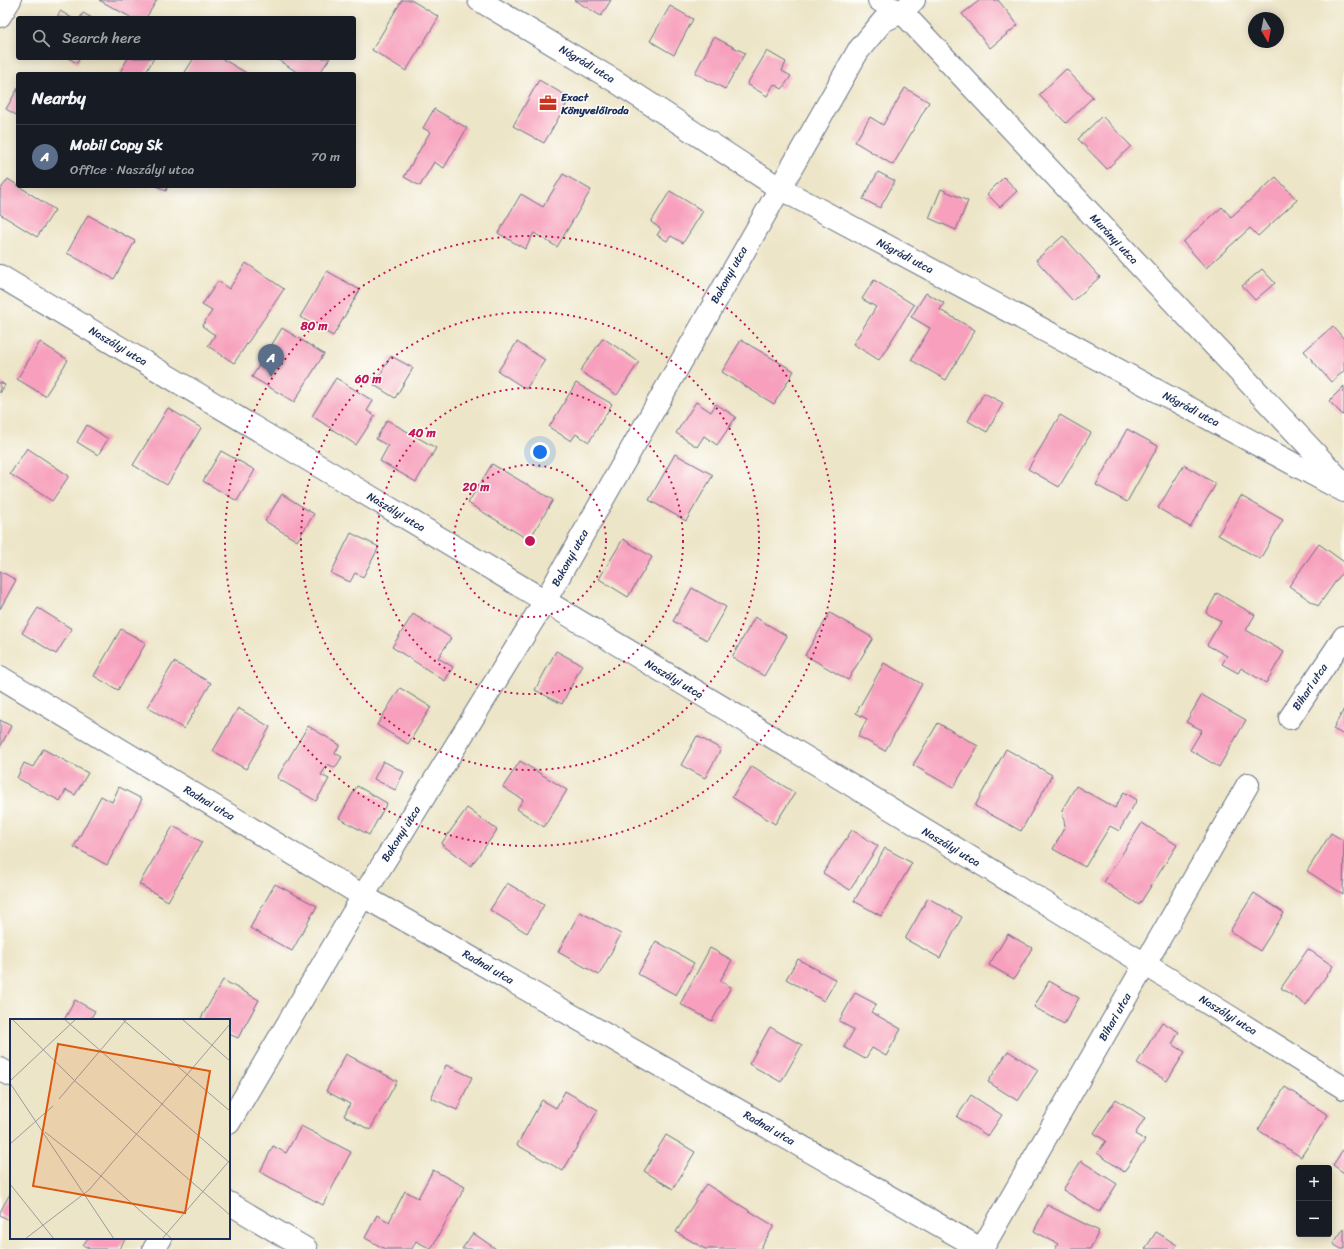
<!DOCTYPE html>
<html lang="en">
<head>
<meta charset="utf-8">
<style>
	body { margin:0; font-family:Sriracha,sans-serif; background:#242831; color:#f1f3f6 }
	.controls { position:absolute; right:12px; bottom:12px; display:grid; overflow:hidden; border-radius:4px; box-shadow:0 2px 10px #0003 }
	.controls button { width:36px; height:36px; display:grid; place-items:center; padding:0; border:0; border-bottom:1px solid #363941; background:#171b24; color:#f1f3f6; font:20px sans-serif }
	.compass { position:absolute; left:1248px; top:12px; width:36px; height:36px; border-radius:50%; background:#171b24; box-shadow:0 2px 10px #0003; rotate:170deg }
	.you { position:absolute; left:540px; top:452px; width:14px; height:14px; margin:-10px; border:3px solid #fff; border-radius:50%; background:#1a73e8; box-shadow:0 0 0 6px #1a73e833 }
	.badge { display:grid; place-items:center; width:26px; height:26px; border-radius:50%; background:#c8321e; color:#fff; font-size:13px; font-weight:700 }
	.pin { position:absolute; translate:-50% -33px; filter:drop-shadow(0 1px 2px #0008) }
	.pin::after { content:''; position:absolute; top:21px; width:14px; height:12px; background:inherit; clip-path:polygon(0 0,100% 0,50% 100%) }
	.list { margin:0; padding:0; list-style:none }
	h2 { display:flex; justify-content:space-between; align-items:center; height:52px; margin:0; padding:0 16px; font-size:17px }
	h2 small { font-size:13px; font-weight:400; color:#9ea1a6 }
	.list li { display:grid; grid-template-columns:26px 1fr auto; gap:12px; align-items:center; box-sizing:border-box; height:64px; padding:0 16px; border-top:1px solid #363941 }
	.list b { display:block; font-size:15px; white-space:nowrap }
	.list p { margin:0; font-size:13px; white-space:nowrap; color:#9ea1a6 }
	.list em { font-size:13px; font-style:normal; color:#9ea1a6 }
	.icon { flex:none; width:22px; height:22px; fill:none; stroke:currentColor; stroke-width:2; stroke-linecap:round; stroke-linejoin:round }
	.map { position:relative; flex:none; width:1344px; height:1249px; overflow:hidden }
	.search { position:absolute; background:#171b24; box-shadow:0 2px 10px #0003; left:16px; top:16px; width:340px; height:44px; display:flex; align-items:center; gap:10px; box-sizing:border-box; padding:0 14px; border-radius:4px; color:#9ea1a6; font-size:15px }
	.panel { position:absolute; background:#171b24; box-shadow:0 2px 10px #0003; left:16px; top:72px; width:340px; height:116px; border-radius:4px }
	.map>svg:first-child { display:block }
	.building { fill:#f79fbc }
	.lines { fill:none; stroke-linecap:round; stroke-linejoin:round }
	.minor-casing { stroke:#646f83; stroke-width:24 }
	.minor { stroke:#fff; stroke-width:22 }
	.ring { fill:none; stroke:#c2185b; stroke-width:2; stroke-dasharray:2 4 }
	.labels { text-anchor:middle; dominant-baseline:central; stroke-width:3; stroke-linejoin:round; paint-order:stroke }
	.street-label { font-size:11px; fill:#1b2f5e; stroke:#fdfcf7 }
	.poi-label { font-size:11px; font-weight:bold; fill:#1b2f5e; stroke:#fdfcf7; text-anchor:start }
	.inset-road { fill:none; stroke:#999c9d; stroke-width:1 }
	.view { fill:#de5710; fill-opacity:0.15; stroke:#de5710; stroke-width:2 }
	.inset-edge { fill:none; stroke:#1b2f5e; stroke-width:2 }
	.centre { fill:#c2185b; stroke:#fdfcf7; stroke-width:2 }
	.ring-label { font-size:12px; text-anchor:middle; font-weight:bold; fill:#c2185b; stroke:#fdfcf7; stroke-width:3; stroke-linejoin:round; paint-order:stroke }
</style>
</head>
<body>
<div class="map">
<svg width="1344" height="1249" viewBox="0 0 1344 1249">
	<rect width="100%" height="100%" fill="#fdfcf7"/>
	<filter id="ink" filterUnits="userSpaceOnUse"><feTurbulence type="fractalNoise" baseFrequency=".025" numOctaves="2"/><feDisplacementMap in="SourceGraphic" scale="8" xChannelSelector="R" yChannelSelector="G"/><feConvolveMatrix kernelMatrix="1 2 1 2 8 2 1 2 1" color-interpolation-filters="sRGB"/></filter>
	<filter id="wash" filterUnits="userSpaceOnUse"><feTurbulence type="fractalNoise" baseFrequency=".012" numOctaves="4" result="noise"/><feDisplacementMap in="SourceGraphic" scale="16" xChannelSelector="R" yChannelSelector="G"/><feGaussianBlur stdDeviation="0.9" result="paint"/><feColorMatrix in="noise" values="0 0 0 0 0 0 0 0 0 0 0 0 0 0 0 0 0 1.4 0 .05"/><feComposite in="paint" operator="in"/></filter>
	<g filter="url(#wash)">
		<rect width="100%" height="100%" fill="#ede5c7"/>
		<g id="blocks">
			<!-- building -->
			<g class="building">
				<path d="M99,0H157L146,18H132Z"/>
				<path d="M402,0H411L439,17L406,71L372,50Z"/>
				<path d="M574,0H611L601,16Z"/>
				<path d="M980,0H998L1018,25L990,48L962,14Z"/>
				<path d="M670,6L693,19L674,55L650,41Z"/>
				<path d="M60,11L72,18H57Z"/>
				<path d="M83,13L92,18H80Z"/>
				<path d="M714,37L745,53L725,89L695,73Z"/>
				<path d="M767,51L786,62L782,71L791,76L782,89L774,84L767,96L747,84Z"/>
				<path d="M68,58H80L77,63Z"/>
				<path d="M128,58H154L145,74H119Z"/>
				<path d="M194,58H221L248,74H184Z"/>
				<path d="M275,58H330L319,74H300Z"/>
				<path d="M1066,69L1093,97L1066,123L1039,95Z"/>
				<path d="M539,80L570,98L544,143L513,126Z"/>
				<path d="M18,88V116L6,109Z"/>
				<path d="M905,88L929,102L893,165L855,142L870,117L883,125Z"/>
				<path d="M434,109L467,128L444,168L434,162L420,186L404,177L430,132L423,128Z"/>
				<path d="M1102,116L1131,146L1107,169L1078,139Z"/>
				<path d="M878,172L895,181L880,208L863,199Z"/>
				<path d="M563,174L591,190L557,247L534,233L525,249L498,233L521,194L543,207Z"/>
				<path d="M1004,177L1017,191L1000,207L987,194Z"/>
				<path d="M1276,177L1297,200L1258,236L1250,228L1206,268L1183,242L1222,207L1231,217Z"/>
				<path d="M8,179L55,210L37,237L0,214V190Z"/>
				<path d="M157,186H168L166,191Z"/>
				<path d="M941,189L968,201L956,230L929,218Z"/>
				<path d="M670,191L703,211L683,243L671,236L667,241L657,235L661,229L651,222Z"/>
				<path d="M88,215L135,241L114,279L67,253Z"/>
				<path d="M1063,236L1100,277L1073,301L1036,260Z"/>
				<path d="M246,263L284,289L234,363L208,346L215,335L202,326L212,311L202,305L218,281L229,289Z"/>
				<path d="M1262,269L1275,283L1255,300L1242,286Z"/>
				<path d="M327,271L360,290L333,336L300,317Z"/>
				<path d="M874,280L914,305L879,360L853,344L876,307L862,299Z"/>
				<path d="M926,293L944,303L940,310L975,330L946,380L911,360L930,328L911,317Z"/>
				<path d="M1333,326L1344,339V371L1331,382L1304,351Z"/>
				<path d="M282,328L324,354L294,402L252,377Z"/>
				<path d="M603,338L639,362L617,395L580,371Z"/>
				<path d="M741,340L794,371L774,404L722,372Z"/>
				<path d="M40,342L68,360L45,396L17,379Z"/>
				<path d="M517,342L545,360L526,389L498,371Z"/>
				<path d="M391,356L413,368L395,398L374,385Z"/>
				<path d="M336,378L373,401L367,411L375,416L356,445L312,416Z"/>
				<path d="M0,382L5,385L0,393Z"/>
				<path d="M576,383L612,404L589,442L576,434L571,441L549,427Z"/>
				<path d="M1344,386V416L1329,401Z"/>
				<path d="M984,393L1003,403L987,432L968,421Z"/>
				<path d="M696,402L711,412L716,404L736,417L717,445L704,436L697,447L676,433Z"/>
				<path d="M168,408L201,428L167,485L133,465Z"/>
				<path d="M1060,415L1091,433L1059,487L1028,469Z"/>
				<path d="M387,420L436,448L416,482L380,461L388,446L376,439Z"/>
				<path d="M87,425L108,439L98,455L77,442Z"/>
				<path d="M1127,429L1158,446L1127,502L1096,485Z"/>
				<path d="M27,448L69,476L52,501L10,474Z"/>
				<path d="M221,451L255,470L237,501L203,481Z"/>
				<path d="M675,454L713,475L686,521L649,500Z"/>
				<path d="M492,464L553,500L529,540L468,503Z"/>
				<path d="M1184,465L1216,484L1190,527L1158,508Z"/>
				<path d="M282,494L314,514L297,541L265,521Z"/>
				<path d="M1241,496L1283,520L1260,559L1218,535Z"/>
				<path d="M351,533L379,547L363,577L355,573L350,582L331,573Z"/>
				<path d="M623,539L652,557L628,597L599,579Z"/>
				<path d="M1319,544L1344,562V570L1318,606L1289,586Z"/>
				<path d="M0,571L16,580L0,609Z"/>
				<path d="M692,588L726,607L707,640L673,621Z"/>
				<path d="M1217,593L1255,615L1246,630L1284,652L1266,683L1241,668L1238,673L1222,664L1227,656L1207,645L1221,621L1206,613Z"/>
				<path d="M38,608L72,629L56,654L22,633Z"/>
				<path d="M830,613L873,638L848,680L805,655Z"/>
				<path d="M413,614L451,638L438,658L453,667L445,681L392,647Z"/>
				<path d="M755,617L787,636L764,676L732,657Z"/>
				<path d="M121,629L146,643L118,690L94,676Z"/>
				<path d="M556,651L582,665L562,704L535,690Z"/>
				<path d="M174,662L211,683L184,729L147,707Z"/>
				<path d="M884,663L922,684L885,751L858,736L867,719L856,713Z"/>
				<path d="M400,688L431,707L408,744L377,725Z"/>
				<path d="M1202,695L1246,720L1219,767L1190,750L1202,730L1186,722Z"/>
				<path d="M238,708L270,727L246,769L213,751Z"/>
				<path d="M1344,709V735L1333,729Z"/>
				<path d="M0,720L11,726L0,747Z"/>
				<path d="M938,723L978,746L953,788L913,765Z"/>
				<path d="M308,726L340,745L335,753L342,757L335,768L328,764L321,775L329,779L316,801L277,778Z"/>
				<path d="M697,736L721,749L705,778L681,765Z"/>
				<path d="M43,749L88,773L75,795L66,790L60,801L17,778L24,763L33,767Z"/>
				<path d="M1006,749L1052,775L1021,831L975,806Z"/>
				<path d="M383,761L404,772L395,790L374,779Z"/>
				<path d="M520,761L567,790L544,827L517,809L523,800L503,787Z"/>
				<path d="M752,766L795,793L775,824L732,797Z"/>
				<path d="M357,786L387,803L369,835L339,818Z"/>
				<path d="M1076,786L1115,808L1124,792L1137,800L1119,831L1110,826L1085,867L1053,849L1065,826L1062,810Z"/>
				<path d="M119,787L142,799L107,865L74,847L101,796L112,802Z"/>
				<path d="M467,808L497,830L471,866L441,844Z"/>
				<path d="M1142,823L1177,845L1139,905L1104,882Z"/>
				<path d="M173,826L202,842L168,901L139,884Z"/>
				<path d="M852,830L878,846L850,890L823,873Z"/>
				<path d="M1331,833L1344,841L1343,894L1307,871Z"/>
				<path d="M885,848L912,863L881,916L854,901Z"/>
				<path d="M507,883L544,905L527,933L490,910Z"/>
				<path d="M275,884L317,906L292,951L250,928Z"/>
				<path d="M1254,893L1284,913L1260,951L1230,931Z"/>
				<path d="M928,898L962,917L940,958L905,939Z"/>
				<path d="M580,912L621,934L599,975L558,952Z"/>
				<path d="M1008,934L1032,948L1014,979L989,965Z"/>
				<path d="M656,941L694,963L676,995L638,974Z"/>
				<path d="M710,948L732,960L720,981L731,987L712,1021L680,1004Z"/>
				<path d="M1308,949L1333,966L1306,1005L1281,988Z"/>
				<path d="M798,959L836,980L824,1001L786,979Z"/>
				<path d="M223,980L259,1000L238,1038L229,1034V1020H204L201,1018Z"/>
				<path d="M1049,981L1079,998L1064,1024L1034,1007Z"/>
				<path d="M855,993L876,1004L871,1012L901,1029L886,1056L872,1048L865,1059L844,1047L854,1030L839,1021Z"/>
				<path d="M75,1000L95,1011L90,1020H64Z"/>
				<path d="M1162,1022L1179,1032L1172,1044L1185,1052L1167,1081L1137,1063Z"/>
				<path d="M770,1027L802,1045L781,1082L749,1064Z"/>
				<path d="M1008,1051L1038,1070L1018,1101L988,1082Z"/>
				<path d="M346,1054L397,1081L370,1130L344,1116L350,1104L326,1091Z"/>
				<path d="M446,1065L472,1077L457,1110L431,1098Z"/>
				<path d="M1285,1087L1328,1115L1301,1157L1258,1130Z"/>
				<path d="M565,1091L598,1110L563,1171L517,1145L542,1100L556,1108Z"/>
				<path d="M971,1095L1002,1115L988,1136L957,1117Z"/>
				<path d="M1116,1099L1145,1118L1135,1134L1145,1140L1124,1172L1097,1153L1106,1141L1094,1133Z"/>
				<path d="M301,1126L351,1152L323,1205L260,1172L273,1146L286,1153Z"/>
				<path d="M666,1135L695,1152L673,1189L644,1171Z"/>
				<path d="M1344,1148V1173L1333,1165Z"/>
				<path d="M1081,1161L1117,1184L1099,1212L1063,1190Z"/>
				<path d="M433,1170L465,1187L431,1249L416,1241L412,1249H385L365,1238L377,1215L389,1222L405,1191L418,1198Z"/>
				<path d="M706,1184L774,1226L760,1249H705L676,1232Z"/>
				<path d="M11,1192V1221L0,1215V1212Z"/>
				<path d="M1047,1205L1099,1231L1090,1249H1055L1058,1244L1034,1231Z"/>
				<path d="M1344,1228V1249H1341L1333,1244Z"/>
				<path d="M1156,1232L1177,1245L1174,1249H1145Z"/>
				<path d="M473,1233L496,1249H462Z"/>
				<path d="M88,1238H126L119,1249H90L83,1245Z"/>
			</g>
		</g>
	</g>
	<g filter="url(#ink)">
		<use href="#blocks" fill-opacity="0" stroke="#646f83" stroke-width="1"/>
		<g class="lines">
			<!-- minor casing -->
			<g class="minor-casing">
				<g id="minor">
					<path d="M479,0L615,81L779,188L1344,491"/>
					<path d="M879,0L889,7L902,12L1343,483"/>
					<path d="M0,16L10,0"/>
					<path d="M0,276C449,544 901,810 1344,1088"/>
					<path d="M0,677L363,896L981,1249"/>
					<path d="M1290,718L1344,637"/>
					<path d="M0,1069L11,1075"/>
					<path d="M229,1123L363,896L545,601L858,51L883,21L902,12L914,0"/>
					<path d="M229,1203L306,1249"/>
					<path d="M154,1249L161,1238"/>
					<path d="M982,1249L1248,784"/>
				</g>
			</g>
			<!-- minor -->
			<use href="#minor" class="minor"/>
		</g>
	</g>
	<!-- distance rings -->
	<g class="ring">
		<circle cx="530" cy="541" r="76"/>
		<circle cx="530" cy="541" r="153"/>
		<circle cx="530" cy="541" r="229"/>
		<circle cx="530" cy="541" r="305"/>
	</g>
	<!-- icons -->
	<defs>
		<g id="office-bare" transform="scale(1.38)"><path d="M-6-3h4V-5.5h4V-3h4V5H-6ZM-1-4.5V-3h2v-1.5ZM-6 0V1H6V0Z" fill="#c8321e" stroke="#fdfcf7" stroke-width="2.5" paint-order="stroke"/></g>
	</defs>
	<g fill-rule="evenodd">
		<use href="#office-bare" x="548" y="103"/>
	</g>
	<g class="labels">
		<!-- street labels -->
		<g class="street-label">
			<text transform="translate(587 64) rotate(31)">Nógrádi utca</text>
			<text transform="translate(1114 239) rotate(47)">Murányi utca</text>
			<text transform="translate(905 256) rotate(28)">Nógrádi utca</text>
			<text transform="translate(729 275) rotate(-61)">Bakonyi utca</text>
			<text transform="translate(118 346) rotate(31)">Naszályi utca</text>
			<text transform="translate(1191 409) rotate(28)">Nógrádi utca</text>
			<text transform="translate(396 512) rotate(31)">Naszályi utca</text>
			<text transform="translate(570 558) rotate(-61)">Bakonyi utca</text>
			<text transform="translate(674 679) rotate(31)">Naszályi utca</text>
			<text transform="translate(1310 687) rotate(-56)">Bihari utca</text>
			<text transform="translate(209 803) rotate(31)">Radnai utca</text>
			<text transform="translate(401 834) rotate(-58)">Bakonyi utca</text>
			<text transform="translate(951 847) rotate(31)">Naszályi utca</text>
			<text transform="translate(488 967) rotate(30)">Radnai utca</text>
			<text transform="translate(1228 1015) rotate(32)">Naszályi utca</text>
			<text transform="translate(1115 1017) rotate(-60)">Bihari utca</text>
			<text transform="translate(769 1128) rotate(30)">Radnai utca</text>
		</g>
		<!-- poi labels -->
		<g class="poi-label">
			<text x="561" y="97">Exact<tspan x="561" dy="13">Könyvelőiroda</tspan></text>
		</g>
	</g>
	<!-- overview -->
	<g transform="translate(10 1019)">
		<rect width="220" height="220" fill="#ede5c7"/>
		<path class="inset-road" d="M2,0L65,62L220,196M54,0L220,144M112,0L220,92M172,0L220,42M0,62L66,0M0,64L104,220M49,80L117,0M35,113L91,157L162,220M0,125L43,87M0,165L44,220M15,220L79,171L220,5M152,220L220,141"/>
		<path class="view" d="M48,25L200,52L175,194L23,167Z"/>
		<rect width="220" height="220" class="inset-edge"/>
	</g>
	<circle cx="530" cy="541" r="6" class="centre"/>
	<g class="ring-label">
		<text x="314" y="330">80 m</text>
		<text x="368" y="383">60 m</text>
		<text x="422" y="437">40 m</text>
		<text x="476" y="491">20 m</text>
	</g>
</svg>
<div class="controls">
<button>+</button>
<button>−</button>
</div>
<svg class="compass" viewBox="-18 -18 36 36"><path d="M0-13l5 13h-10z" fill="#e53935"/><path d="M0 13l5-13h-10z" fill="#9ea1a6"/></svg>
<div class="you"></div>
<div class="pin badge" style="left:271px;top:377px;background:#5c6f8a">A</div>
<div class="search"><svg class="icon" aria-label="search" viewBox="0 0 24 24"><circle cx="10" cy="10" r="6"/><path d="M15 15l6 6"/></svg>Search here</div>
<section class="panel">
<h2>Nearby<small></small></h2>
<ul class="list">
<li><span class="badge" style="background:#5c6f8a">A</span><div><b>Mobil Copy Sk</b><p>Office · Naszályi utca</p></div><em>70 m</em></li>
</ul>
</section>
</div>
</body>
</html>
